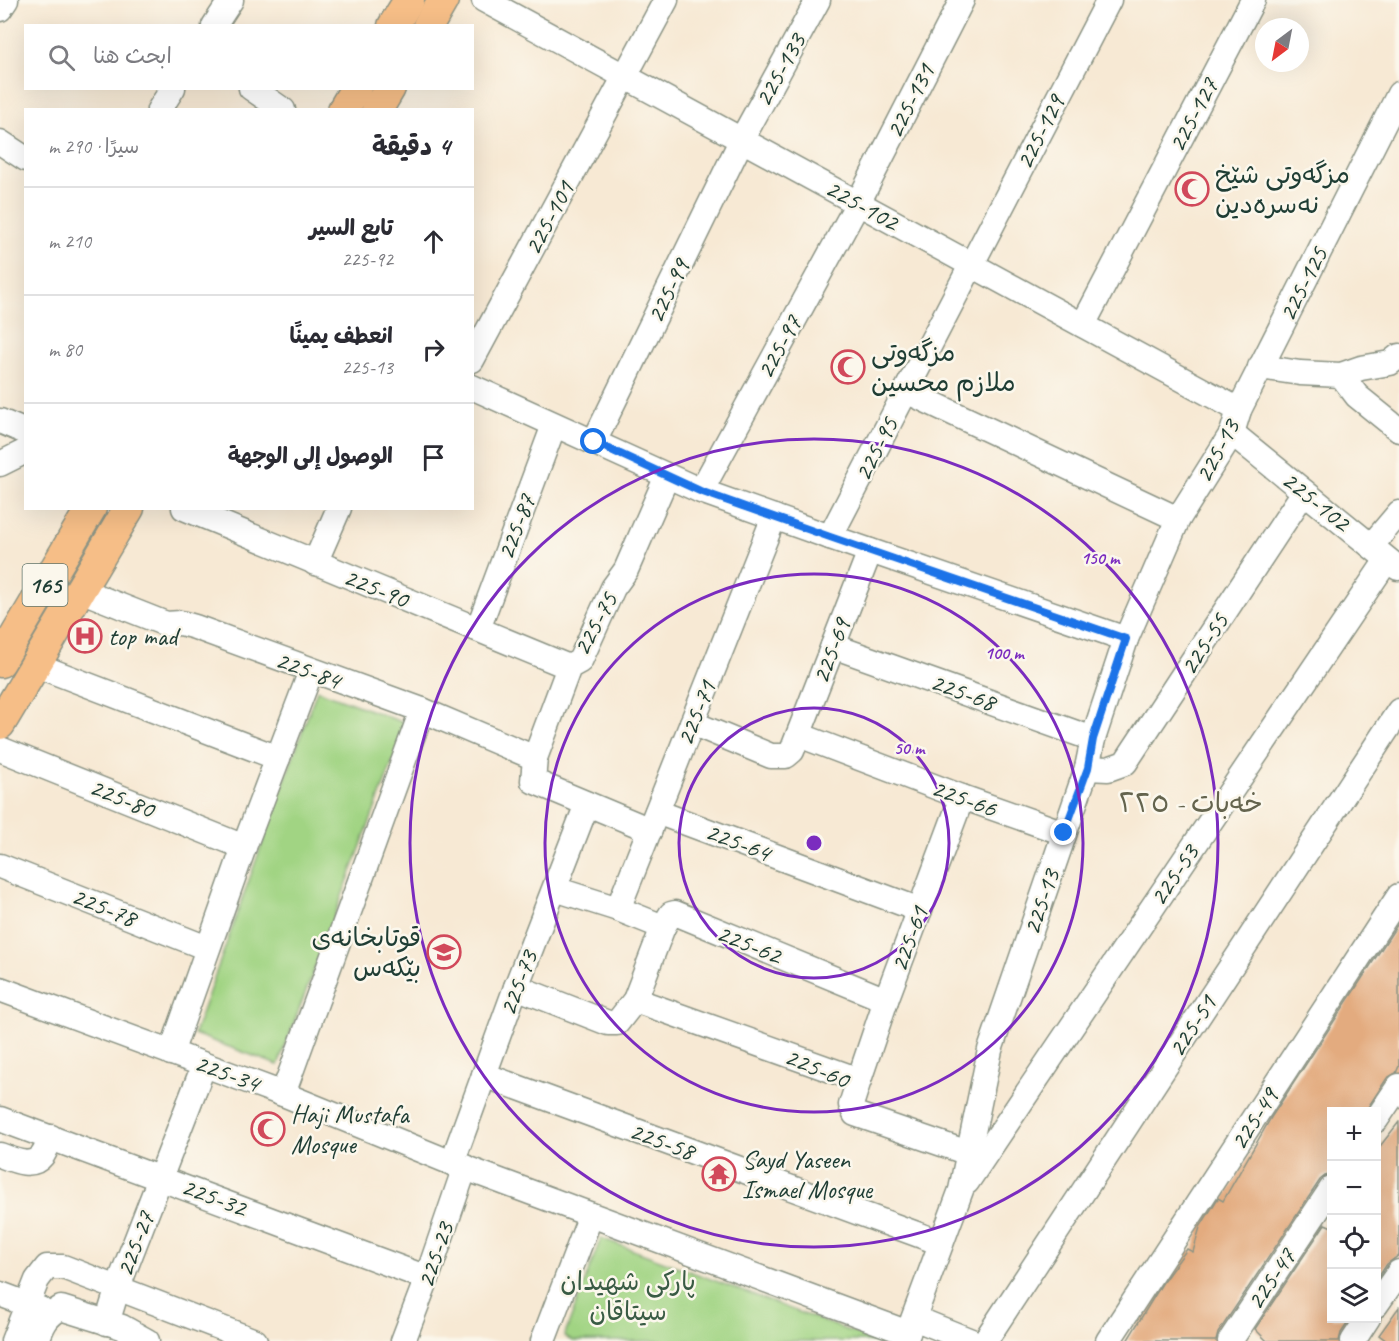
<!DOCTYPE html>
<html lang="ar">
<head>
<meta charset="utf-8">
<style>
	body { margin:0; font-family:Caveat,"Playpen Sans Arabic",sans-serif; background:#f7f7f7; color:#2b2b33; direction:rtl }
	.controls { position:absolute; right:18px; bottom:18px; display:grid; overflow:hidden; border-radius:0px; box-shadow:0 6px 24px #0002 }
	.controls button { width:54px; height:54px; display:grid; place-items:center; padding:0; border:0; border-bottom:2px solid #e1e1e2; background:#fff; color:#2b2b33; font:30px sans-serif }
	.compass { position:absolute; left:1255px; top:18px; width:54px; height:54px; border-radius:50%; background:#fff; box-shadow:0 6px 24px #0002; rotate:212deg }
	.stop { position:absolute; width:18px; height:18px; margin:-14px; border:4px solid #1a73e8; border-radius:50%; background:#fff }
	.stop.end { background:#1a73e8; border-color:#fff; box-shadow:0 2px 6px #0008 }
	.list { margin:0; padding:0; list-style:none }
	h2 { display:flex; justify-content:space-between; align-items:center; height:78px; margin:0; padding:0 24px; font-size:26px }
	h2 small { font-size:20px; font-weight:400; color:#7c7c81 }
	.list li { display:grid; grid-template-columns:39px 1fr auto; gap:18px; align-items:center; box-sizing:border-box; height:108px; padding:0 24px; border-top:2px solid #e1e1e2 }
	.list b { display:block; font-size:22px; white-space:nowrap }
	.list p { margin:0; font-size:20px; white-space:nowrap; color:#7c7c81 }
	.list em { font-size:20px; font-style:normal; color:#7c7c81 }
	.icon { flex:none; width:33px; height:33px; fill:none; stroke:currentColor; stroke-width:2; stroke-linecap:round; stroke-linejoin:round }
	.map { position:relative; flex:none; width:1399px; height:1341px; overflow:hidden; direction:ltr }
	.search { position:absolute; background:#fff; box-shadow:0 6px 24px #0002; left:24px; top:24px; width:450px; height:66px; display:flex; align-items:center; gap:15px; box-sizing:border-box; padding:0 21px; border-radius:0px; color:#7c7c81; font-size:22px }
	.panel { position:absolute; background:#fff; box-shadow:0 6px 24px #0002; left:24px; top:108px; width:450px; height:402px; border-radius:0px; direction:rtl }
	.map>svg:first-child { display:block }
	.green { fill:#a1d483; stroke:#60885c; stroke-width:1.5 }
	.building { fill:#e3ab7f }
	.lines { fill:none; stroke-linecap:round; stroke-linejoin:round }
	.minor-casing { stroke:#8b9384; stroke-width:27 }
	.major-casing { stroke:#8b9384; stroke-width:33 }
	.minor { stroke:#fff; stroke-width:24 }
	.major { stroke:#f6be87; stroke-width:30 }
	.route { stroke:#1a73e8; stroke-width:8 }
	.ring { fill:none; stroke:#7b2cbf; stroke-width:3 }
	.labels { text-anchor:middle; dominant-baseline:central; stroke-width:5; stroke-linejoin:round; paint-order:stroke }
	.shield { fill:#fbf7ec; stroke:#61756b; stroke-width:1.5 }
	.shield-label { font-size:24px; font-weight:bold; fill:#1f3d34 }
	.street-label { font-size:26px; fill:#1f3d34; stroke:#fbf7ec }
	.poi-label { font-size:26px; fill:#1f3d34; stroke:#fbf7ec; text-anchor:start }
	.park-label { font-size:26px; fill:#395b44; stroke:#fbf7ec }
	.neighbourhood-label { font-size:27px; fill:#64644e; stroke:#fbf7ec }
	.centre { fill:#7b2cbf; stroke:#fbf7ec; stroke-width:3 }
	.ring-label { font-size:18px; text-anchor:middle; font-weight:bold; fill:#7b2cbf; stroke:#fbf7ec; stroke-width:5; stroke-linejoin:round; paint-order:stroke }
</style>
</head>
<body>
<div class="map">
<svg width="1399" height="1341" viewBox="0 0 1399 1341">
	<rect width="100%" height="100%" fill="#fbf7ec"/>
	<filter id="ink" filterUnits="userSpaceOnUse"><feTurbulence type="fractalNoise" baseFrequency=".0167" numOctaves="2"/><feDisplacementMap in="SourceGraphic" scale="12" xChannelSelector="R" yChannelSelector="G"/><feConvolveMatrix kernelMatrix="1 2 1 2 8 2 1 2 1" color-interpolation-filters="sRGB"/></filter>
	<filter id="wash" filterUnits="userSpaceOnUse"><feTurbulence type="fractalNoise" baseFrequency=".008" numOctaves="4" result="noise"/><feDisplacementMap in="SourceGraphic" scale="24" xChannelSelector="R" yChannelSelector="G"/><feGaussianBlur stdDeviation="1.35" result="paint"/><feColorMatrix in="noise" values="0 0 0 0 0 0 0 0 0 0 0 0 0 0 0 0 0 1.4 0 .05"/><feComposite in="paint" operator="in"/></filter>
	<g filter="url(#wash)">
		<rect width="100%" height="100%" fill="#f7e9d4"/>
		<!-- green -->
		<g class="green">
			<path d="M317,690L407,724L278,1065L194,1034Z"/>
			<path d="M601,1238L876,1341H573L564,1337Z"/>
		</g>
		<g id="blocks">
			<!-- building -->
			<g class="building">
				<path d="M1399,922V1066L1396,1073L1387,1078L1365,1112H1332V1174L1325,1176L1320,1180L1218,1333L1216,1341H1127L1163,1282L1187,1249L1193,1252L1200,1227L1218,1198L1223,1201L1272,1116Z"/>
				<path d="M1399,1122V1255L1387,1264L1377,1279V1150Z"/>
				<path d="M1325,1224L1332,1227V1318H1351L1341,1333L1339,1341H1267L1255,1329Z"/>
				<path d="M1399,1307V1341H1387L1379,1335Z"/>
			</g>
		</g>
	</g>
	<g filter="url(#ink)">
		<use href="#blocks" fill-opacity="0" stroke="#8b9384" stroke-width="1.5"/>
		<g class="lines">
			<!-- minor casing -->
			<g class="minor-casing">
				<g id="minor">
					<path d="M484,0L1239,410"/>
					<path d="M0,9L6,0"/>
					<path d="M214,26L231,0"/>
					<path d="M251,88L283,110"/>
					<path d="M159,110L173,88"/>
					<path d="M0,142L26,159"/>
					<path d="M1083,325L1253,0"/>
					<path d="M472,360L666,0"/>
					<path d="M1260,367L1300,373L1341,375L1361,368L1390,363L1399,356"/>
					<path d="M1341,375L1357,396L1399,430"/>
					<path d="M472,387L701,491L830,537L1126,639"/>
					<path d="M906,391L1178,519"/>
					<path d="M0,421L26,432"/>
					<path d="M1232,433L1398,568"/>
					<path d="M594,442L742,139L818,0"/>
					<path d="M0,464L26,451"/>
					<path d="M701,491L858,203L962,0"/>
					<path d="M184,508L569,667"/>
					<path d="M830,537L1109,0"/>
					<path d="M1371,546L1399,513"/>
					<path d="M315,563L339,508"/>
					<path d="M80,590L166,624L181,623L195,627L422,710L535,758"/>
					<path d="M478,629L554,425"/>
					<path d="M833,646L1093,739"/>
					<path d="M36,665L278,758"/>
					<path d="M692,723L771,756H786L792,751L870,551"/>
					<path d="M799,735L962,797L1064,833"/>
					<path d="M0,749L244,847"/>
					<path d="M1087,768L1108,769L1125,763L1304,492"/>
					<path d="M657,812L920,910"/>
					<path d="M650,830L533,781L535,758L569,667L580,661L613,588L626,570L667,476"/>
					<path d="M0,866L207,948"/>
					<path d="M555,889L618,909L663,927L671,914L675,913L886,1000"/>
					<path d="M618,909L774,517"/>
					<path d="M516,987L608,1023H617L635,1000L663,927"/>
					<path d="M0,989L283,1094L452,1163L908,1333"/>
					<path d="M635,1000L859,1080L851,1105L855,1114L968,1153"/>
					<path d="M171,1053L244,847L311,671"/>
					<path d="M484,1075L941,1243"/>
					<path d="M859,1080L886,1000L962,797"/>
					<path d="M283,1094L422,710"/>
					<path d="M0,1119L427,1278"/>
					<path d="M1376,1120L1399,1086"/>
					<path d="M0,1155C13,1160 32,1169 42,1156C46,1151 48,1143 51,1137"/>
					<path d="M452,1163L516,987L587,804"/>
					<path d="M967,1182L1387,560"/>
					<path d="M0,1294L40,1309"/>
					<path d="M1376,1305L1399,1272"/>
					<path d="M914,1318L971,1341"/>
					<path d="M107,1323L118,1287L204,1065"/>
					<path d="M13,1341L37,1280L47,1267H63L255,1341"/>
					<path d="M37,1341C42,1326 46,1316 61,1308L122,1327L147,1341"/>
					<path d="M403,1341L427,1278L465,1167"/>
					<path d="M543,1341L591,1215"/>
					<path d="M905,1341L961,1190L990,1050L1087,768L1093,739L1126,639L1178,519L1232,433L1239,410L1399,94"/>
					<path d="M985,1341L1399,711"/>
					<path d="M1108,1341L1399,896"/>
					<path d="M1230,1341L1332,1188"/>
					<path d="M1353,1341L1368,1318"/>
				</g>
			</g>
			<!-- major casing -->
			<g class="major-casing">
				<g id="major">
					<path d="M393,26L409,0"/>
					<path d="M428,26L443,0"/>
					<path d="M343,110L356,88"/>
					<path d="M377,110L390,88"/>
					<path d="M0,662L91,508"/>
					<path d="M0,724L129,508"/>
				</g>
			</g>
			<!-- minor -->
			<use href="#minor" class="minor"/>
			<!-- major -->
			<use href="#major" class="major"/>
		</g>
	</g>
	<g class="lines" filter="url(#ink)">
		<!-- route -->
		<path class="route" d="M594,442L700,491L830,537L1126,639L1093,739L1088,768L1064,833"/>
	</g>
	<!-- distance rings -->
	<g class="ring">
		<circle cx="814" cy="843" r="135"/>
		<circle cx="814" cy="843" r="269"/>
		<circle cx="814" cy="843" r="404"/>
	</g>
	<!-- icons -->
	<defs>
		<g id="mosque-ring" transform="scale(1.725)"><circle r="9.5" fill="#fbf7ec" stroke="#d1495b" stroke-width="1.5"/><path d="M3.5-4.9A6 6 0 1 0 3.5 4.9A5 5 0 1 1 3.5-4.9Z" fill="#d1495b"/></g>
		<g id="hospital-ring" transform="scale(1.725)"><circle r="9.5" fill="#fbf7ec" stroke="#d1495b" stroke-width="1.5"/><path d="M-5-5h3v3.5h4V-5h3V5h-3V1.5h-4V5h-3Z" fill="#d1495b"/></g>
		<g id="school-ring" transform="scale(1.725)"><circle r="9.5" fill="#fbf7ec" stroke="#d1495b" stroke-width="1.5"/><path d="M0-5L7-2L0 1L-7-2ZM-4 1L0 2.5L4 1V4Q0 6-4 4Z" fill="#d1495b"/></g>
		<g id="temple-ring" transform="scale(1.725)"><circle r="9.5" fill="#fbf7ec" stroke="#d1495b" stroke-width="1.5"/><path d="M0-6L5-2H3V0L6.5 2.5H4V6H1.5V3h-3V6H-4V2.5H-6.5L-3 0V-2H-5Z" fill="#d1495b"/></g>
	</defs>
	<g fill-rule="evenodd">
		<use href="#mosque-ring" x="1192" y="189"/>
		<use href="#mosque-ring" x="848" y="367"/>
		<use href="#hospital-ring" x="85" y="636"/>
		<use href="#school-ring" x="444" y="952"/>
		<use href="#mosque-ring" x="268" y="1129"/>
		<use href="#temple-ring" x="719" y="1174"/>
	</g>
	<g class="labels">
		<!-- shield labels -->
		<rect class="shield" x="22.5" y="564" width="45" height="42" rx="4.5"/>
		<g class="shield-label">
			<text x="45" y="585">165</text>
		</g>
		<!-- street labels -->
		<g class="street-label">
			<text transform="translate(780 70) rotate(-61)">225-133</text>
			<text transform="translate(910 101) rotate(-63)">225-131</text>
			<text transform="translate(1193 115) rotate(-62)">225-127</text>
			<text transform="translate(1040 132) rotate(-63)">225-129</text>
			<text transform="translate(862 205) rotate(29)">225-102</text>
			<text transform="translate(549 218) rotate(-62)">225-101</text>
			<text transform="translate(1303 284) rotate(-63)">225-125</text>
			<text transform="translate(668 291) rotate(-64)">225-99</text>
			<text transform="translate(779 347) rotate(-61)">225-97</text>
			<text transform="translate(876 449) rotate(-63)">225-95</text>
			<text transform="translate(1217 451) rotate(-62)">225-13</text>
			<text transform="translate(1316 501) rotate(39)">225-102</text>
			<text transform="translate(516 527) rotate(-69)">225-87</text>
			<text transform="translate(376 588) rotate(22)">225-90</text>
			<text transform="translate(595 624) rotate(-62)">225-75</text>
			<text transform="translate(1204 644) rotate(-57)">225-55</text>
			<text transform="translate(831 651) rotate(-69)">225-69</text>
			<text transform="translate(308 670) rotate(20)">225-84</text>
			<text transform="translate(963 692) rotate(20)">225-68</text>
			<text transform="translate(696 713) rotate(-68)">225-71</text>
			<text transform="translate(122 798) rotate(22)">225-80</text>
			<text transform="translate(964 798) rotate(20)">225-66</text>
			<text transform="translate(738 842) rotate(21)">225-64</text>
			<text transform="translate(1174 875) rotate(-56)">225-53</text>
			<text transform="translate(1041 902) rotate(-71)">225-13</text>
			<text transform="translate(104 907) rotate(22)">225-78</text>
			<text transform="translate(909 939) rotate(-70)">225-61</text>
			<text transform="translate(749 944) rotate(22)">225-62</text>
			<text transform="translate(518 983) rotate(-69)">225-73</text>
			<text transform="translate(1192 1026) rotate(-57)">225-51</text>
			<text transform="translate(817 1068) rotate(23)">225-60</text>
			<text transform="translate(227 1073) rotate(20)">225-34</text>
			<text transform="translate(1254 1119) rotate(-57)">225-49</text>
			<text transform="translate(662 1141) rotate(20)">225-58</text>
			<text transform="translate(214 1197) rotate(21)">225-32</text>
			<text transform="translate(135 1244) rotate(-69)">225-27</text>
			<text transform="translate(435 1255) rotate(-71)">225-23</text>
			<text transform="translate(1271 1279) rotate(-56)">225-47</text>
		</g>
		<!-- poi labels -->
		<g class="poi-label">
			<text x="1215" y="174">مزگه‌وتی شێخ<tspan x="1215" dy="30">نه‌سرەدین</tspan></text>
			<text x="871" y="352">مزگه‌وتی<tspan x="871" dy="30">ملازم محسین</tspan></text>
			<text x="108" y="636">top mad</text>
			<text x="421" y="937" text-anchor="end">قوتابخانەی<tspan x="421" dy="30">بێكه‌س</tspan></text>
			<text x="291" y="1114">Haji Mustafa<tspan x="291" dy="30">Mosque</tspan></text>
			<text x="742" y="1159">Sayd Yaseen<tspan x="742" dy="30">Ismael Mosque</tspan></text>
		</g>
		<!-- park labels -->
		<g class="park-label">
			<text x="628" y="1281">پارکی شهیدان<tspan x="628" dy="30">سیتاقان</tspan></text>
		</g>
		<!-- neighbourhood labels -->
		<g class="neighbourhood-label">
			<text x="1191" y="803">خەبات - ٢٢٥</text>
		</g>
	</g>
	<circle cx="814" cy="843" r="9" class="centre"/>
	<g class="ring-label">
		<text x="1100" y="564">150 m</text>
		<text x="1004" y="659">100 m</text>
		<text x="909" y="754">50 m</text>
	</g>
</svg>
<div class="controls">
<button>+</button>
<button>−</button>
<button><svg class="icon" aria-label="locate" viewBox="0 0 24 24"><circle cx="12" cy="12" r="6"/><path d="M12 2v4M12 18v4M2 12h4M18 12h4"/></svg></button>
<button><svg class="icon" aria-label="layers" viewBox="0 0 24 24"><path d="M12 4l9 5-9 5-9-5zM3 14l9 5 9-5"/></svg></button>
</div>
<svg class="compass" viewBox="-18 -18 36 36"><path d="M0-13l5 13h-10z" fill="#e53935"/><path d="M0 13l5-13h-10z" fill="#7c7c81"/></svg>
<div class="stop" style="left:594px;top:442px"></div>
<div class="stop end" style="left:1064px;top:833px"></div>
<div class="search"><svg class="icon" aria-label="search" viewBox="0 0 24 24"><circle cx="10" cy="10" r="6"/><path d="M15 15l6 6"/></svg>ابحث هنا</div>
<section class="panel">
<h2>4 دقيقة<small>سيرًا · 290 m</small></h2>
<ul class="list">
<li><svg class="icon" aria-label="ahead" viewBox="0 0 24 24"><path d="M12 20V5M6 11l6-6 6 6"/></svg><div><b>تابع السير</b><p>225-92</p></div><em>210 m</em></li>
<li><svg class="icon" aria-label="right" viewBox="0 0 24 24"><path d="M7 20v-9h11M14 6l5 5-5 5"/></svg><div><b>انعطف يمينًا</b><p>225-13</p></div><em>80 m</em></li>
<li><svg class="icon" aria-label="arrive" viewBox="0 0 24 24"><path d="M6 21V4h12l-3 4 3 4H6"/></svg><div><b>الوصول إلى الوجهة</b></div></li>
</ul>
</section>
</div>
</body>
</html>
